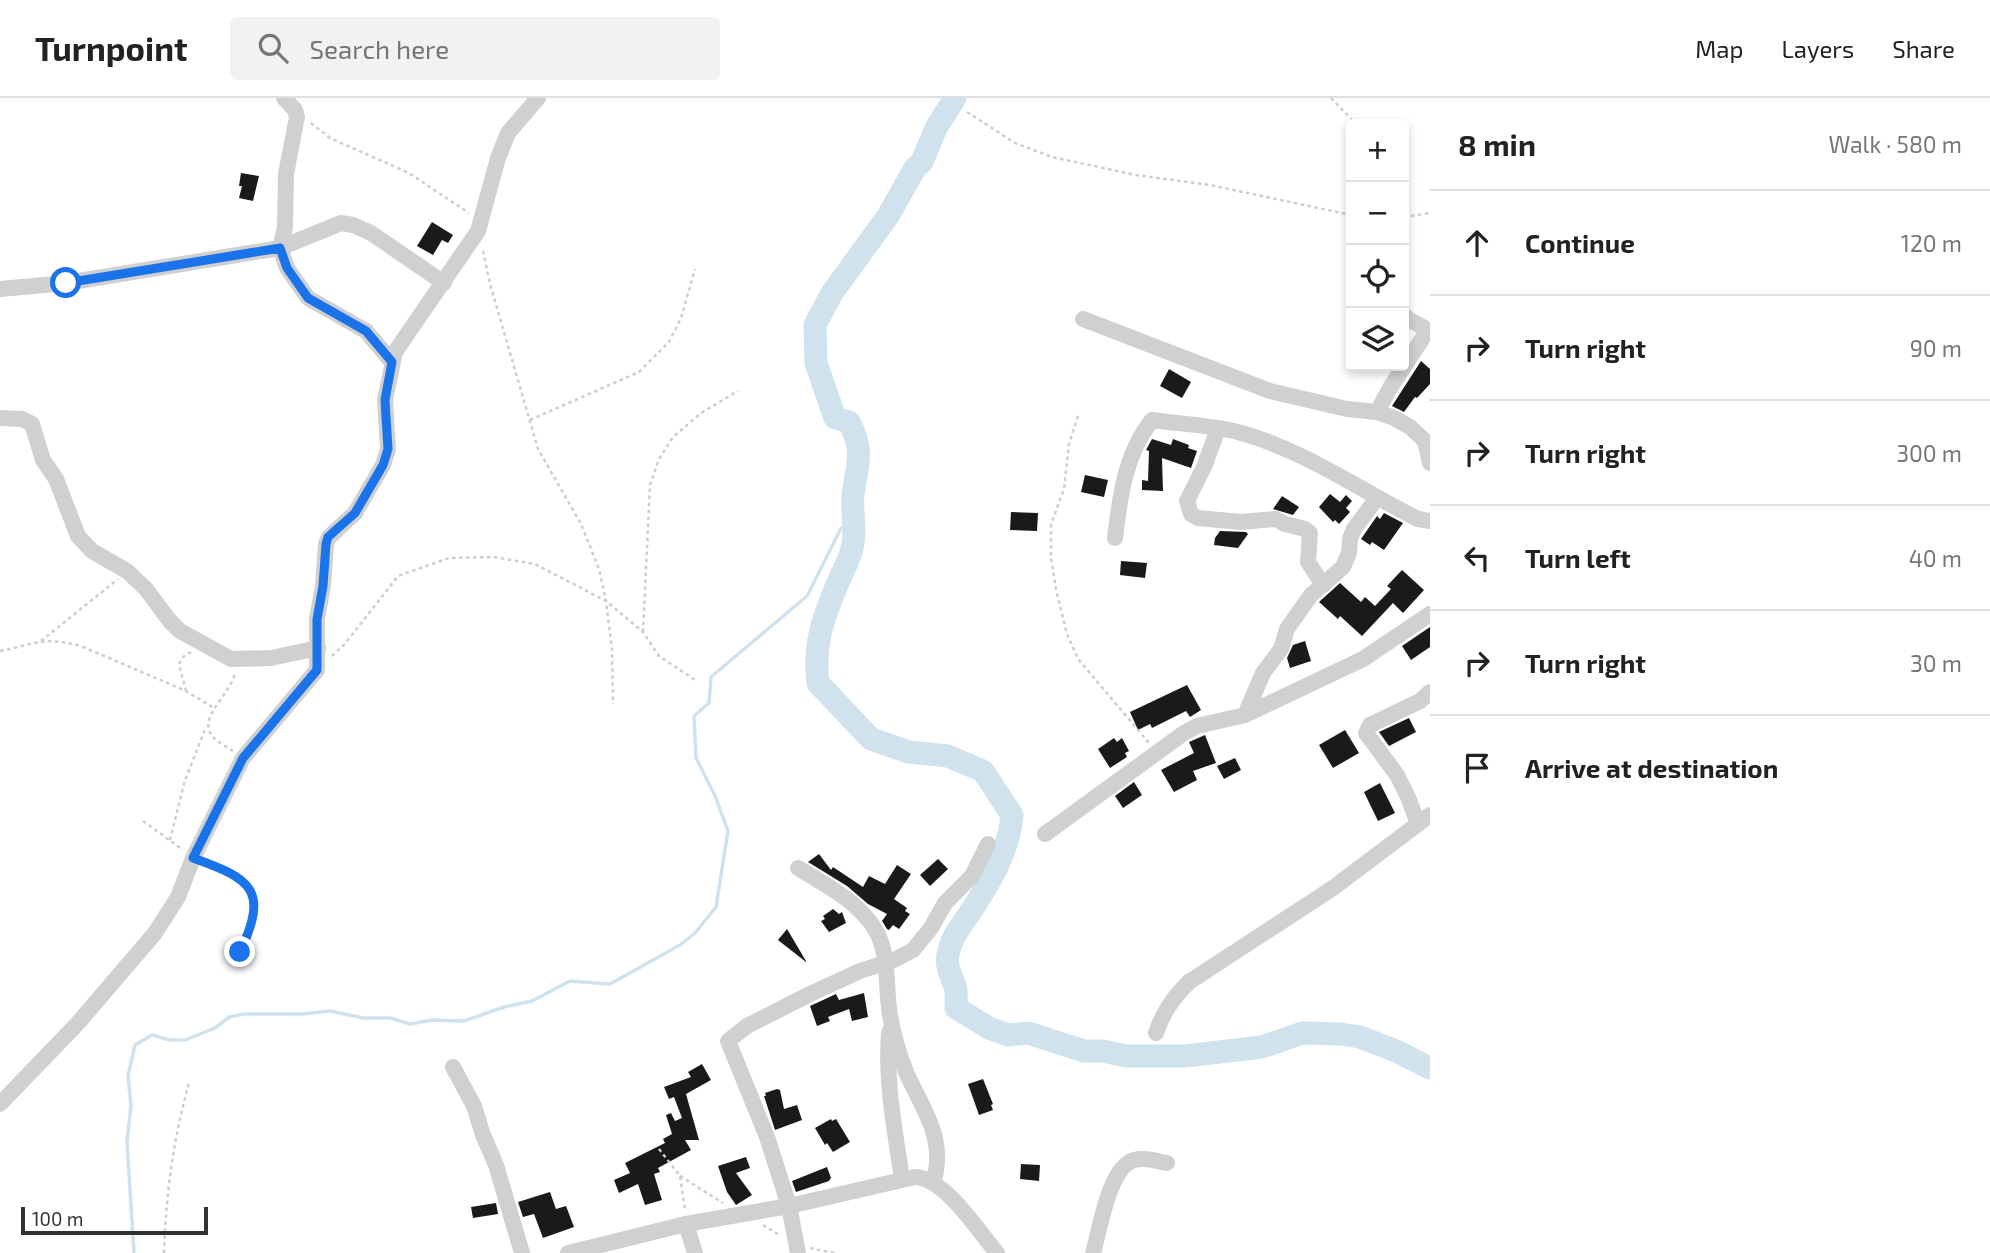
<!DOCTYPE html>
<html lang="en">
<head>
<meta charset="utf-8">
<style>
	body { margin:0; font-family:"Exo 2",sans-serif; background:#f2f2f2; color:#222 }
	.controls { position:absolute; right:21px; top:21px; display:grid; overflow:hidden; border-radius:7px; box-shadow:0 4px 10px #0003 }
	.controls button { width:63px; height:63px; display:grid; place-items:center; padding:0; border:0; border-bottom:2px solid #e0e0e0; background:#fff; color:#222; font:35px sans-serif }
	.scale { position:absolute; left:21px; bottom:18px; width:187px; box-sizing:border-box; padding-left:7px; border:4px solid #333; border-top:0; font-size:19px; line-height:24px; white-space:nowrap; color:#333; -webkit-text-stroke:5px #fff; paint-order:stroke }
	.stop { position:absolute; width:21px; height:21px; margin:-16px; border:5px solid #1a73e8; border-radius:50%; background:#fff }
	.stop.end { background:#1a73e8; border-color:#fff; box-shadow:0 2px 7px #0008 }
	.list { margin:0; padding:0; list-style:none }
	h2 { display:flex; justify-content:space-between; align-items:center; height:91px; margin:0; padding:0 28px; font-size:30px }
	h2 small { font-size:23px; font-weight:400; color:#767676 }
	.list li { display:grid; grid-template-columns:46px 1fr auto; gap:21px; align-items:center; box-sizing:border-box; height:105px; padding:0 28px; border-top:2px solid #e0e0e0 }
	.list b { display:block; font-size:26px; white-space:nowrap }
	.list em { font-size:23px; font-style:normal; color:#767676 }
	.icon { flex:none; width:38px; height:38px; fill:none; stroke:currentColor; stroke-width:2; stroke-linecap:round; stroke-linejoin:round }
	.map { position:relative; flex:none; width:1430px; height:1155px; overflow:hidden }
	header { display:flex; align-items:center; gap:42px; box-sizing:border-box; height:98px; padding:0 35px; background:#fff; border-bottom:2px solid #e0e0e0 }
	header strong { font-size:33px }
	nav { display:flex; gap:38px; margin-inline-start:auto; font-size:24px }
	.search { width:490px; height:63px; background:#f2f2f2; display:flex; align-items:center; gap:18px; box-sizing:border-box; padding:0 24px; border-radius:7px; color:#767676; font-size:26px }
	main { display:flex }
	aside { flex:1; background:#fff }
	.map>svg:first-child { display:block }
	.lines { fill:none; stroke-linecap:round; stroke-linejoin:round }
	.stream { stroke:#cfe2ee; stroke-width:3.5 }
	.river { stroke:#cfe2ee; stroke-width:23 }
	.building { fill:#1a1a1a }
	.path { stroke:#cdcdcd; stroke-width:2.5; stroke-dasharray:3.5 3.5; stroke-linecap:butt }
	.street { stroke:#d0d0d0; stroke-width:16 }
	.route { stroke:#1a73e8; stroke-width:9 }
</style>
</head>
<body>
<header>
<strong>Turnpoint</strong>
<div class="search"><svg class="icon" aria-label="search" viewBox="0 0 24 24"><circle cx="10" cy="10" r="6"/><path d="M15 15l6 6"/></svg>Search here</div>
<nav><a>Map</a><a>Layers</a><a>Share</a></nav>
</header>
<main>
<div class="map">
<svg width="1430" height="1155" viewBox="0 0 1430 1155">
	<rect width="100%" height="100%" fill="#fff"/>
	<g class="lines">
		<!-- stream -->
		<path class="stream" d="M134,1155L127,1044L131,1007L128,978L135,947L152,937L170,942H185L215,930L229,919L244,916H302L330,913L363,920H390L410,926L432,922L464,923L504,909L532,903L570,883L610,886L680,847L695,835L716,809L728,733L715,698L696,660L694,618L709,605L711,579L807,498L841,430"/>
		<!-- river -->
		<path class="river" d="M955,0L936,30L922,64L915,70L888,118L832,195L815,227L816,265L835,320L849,324C865,354 857,366 853,397C851,415 857,432 852,450C850,461 844,471 840,480C824,517 813,545 818,585L871,641L909,654L948,658L983,673L1012,717C1009,752 992,781 973,810C964,824 950,840 948,857C946,870 951,877 955,888C957,895 956,903 956,910L989,930L1008,937L1028,935L1084,953H1103L1126,958H1185L1262,949L1302,935L1341,936L1360,939L1396,953L1430,970"/>
	</g>
	<!-- building -->
	<g class="building">
		<path d="M241,75L259,78L253,103L239,100L242,88H239Z"/>
		<path d="M432,124L453,137L448,145L442,142L433,157L417,148Z"/>
		<path d="M1421,263L1430,271V286L1417,300L1415,299L1404,314L1392,308Z"/>
		<path d="M1169,271L1191,284L1182,300L1160,288Z"/>
		<path d="M1152,341L1171,347L1173,341L1189,347L1188,350L1197,353L1191,370L1162,360L1163,393L1142,392V382L1148,383L1149,353L1146,352Z"/>
		<path d="M1085,377L1108,382L1104,399L1081,394Z"/>
		<path d="M1330,396L1340,404L1346,397L1352,403L1346,410L1350,414L1339,426L1335,422L1333,424L1319,409Z"/>
		<path d="M1282,398L1299,409L1293,417L1273,411Z"/>
		<path d="M1011,414L1038,415L1037,433L1010,432Z"/>
		<path d="M1384,415L1403,425L1384,452L1372,444L1370,447L1361,441L1377,418L1380,421Z"/>
		<path d="M1220,433L1246,434L1248,436L1238,450L1214,447L1215,440Z"/>
		<path d="M1121,463L1147,465L1145,480L1120,477Z"/>
		<path d="M1402,472L1424,492L1403,515L1393,505L1362,538L1340,518L1338,521L1319,504L1340,485L1361,504L1365,499L1375,508L1391,491L1387,488Z"/>
		<path d="M1430,529V549L1411,562L1402,548Z"/>
		<path d="M1305,543L1311,563L1290,570L1287,560L1293,547Z"/>
		<path d="M1187,587L1201,612L1190,619L1186,613L1152,630L1150,626L1138,632L1130,614Z"/>
		<path d="M1409,620L1416,634L1389,648L1379,634Z"/>
		<path d="M1345,632L1359,655L1333,670L1319,647Z"/>
		<path d="M1205,637L1216,665L1193,673L1197,682L1174,694L1161,672L1194,655L1189,644Z"/>
		<path d="M1114,640L1117,644L1122,640L1129,653L1125,655L1127,659L1110,670L1098,651Z"/>
		<path d="M1235,660L1241,672L1224,681L1217,668Z"/>
		<path d="M1134,684L1142,697L1123,710L1115,698Z"/>
		<path d="M1380,685L1395,715L1378,723L1364,694Z"/>
		<path d="M819,756L831,772L833,769L863,789L869,778L885,786L897,767L911,776L894,801L907,810L905,813L910,816L899,831L893,827L889,832L887,831L882,823L887,816L868,806L847,788L808,764Z"/>
		<path d="M938,761L948,771L930,788L920,777Z"/>
		<path d="M833,811L839,816L842,814L846,825L829,834L821,823L825,821L823,818Z"/>
		<path d="M787,831L806,863V864L778,842Z"/>
		<path d="M864,895L868,919L852,923L849,911L828,919L830,923L817,928L810,908L836,896L839,902Z"/>
		<path d="M702,966L711,982L686,996L699,1042H685L691,1052L658,1070L660,1074L654,1076L662,1102L645,1107L638,1086L619,1095L614,1082L630,1075L625,1065L665,1045L663,1041L672,1036L666,1017L671,1015L675,1023L682,1020L674,999L669,1001L664,989L691,979L688,974Z"/>
		<path d="M983,981L993,1006L991,1007L993,1012L979,1017L968,986Z"/>
		<path d="M777,991L780,992L784,1011L797,1007L802,1022L775,1032L764,998H766L765,995Z"/>
		<path d="M831,1021L832,1023L836,1021L850,1044L833,1054L827,1045L825,1047L815,1030Z"/>
		<path d="M746,1059L750,1070L736,1075L752,1097L736,1107L727,1094L718,1068Z"/>
		<path d="M1021,1066L1040,1067L1039,1083L1020,1081Z"/>
		<path d="M827,1069L831,1080L829,1083L796,1094L792,1083Z"/>
		<path d="M550,1094L556,1111L566,1108L574,1129L543,1140L534,1116L523,1119L518,1104Z"/>
		<path d="M496,1105L498,1116L473,1120L471,1109Z"/>
	</g>
	<g class="lines">
		<!-- path -->
		<g class="path">
			<path d="M1331,0L1356,26"/>
			<path d="M967,14L1015,45L1052,59L1136,77L1210,87L1351,117"/>
			<path d="M311,25L330,40L409,75L469,115"/>
			<path d="M1404,119L1430,115"/>
			<path d="M483,153L490,186L538,351L581,426L599,471L606,503L612,551L613,606"/>
			<path d="M1078,318L1069,346L1064,391L1051,426V460L1056,491L1067,536L1078,561L1149,645"/>
			<path d="M530,322L639,274L669,244L681,220L695,171"/>
			<path d="M643,534L650,387L659,361L673,339L701,315L738,293"/>
			<path d="M41,543L118,481"/>
			<path d="M0,553C36,546 42,538 81,548L186,593L214,610"/>
			<path d="M332,558L344,547L398,478L449,460L493,459L535,466L606,503L643,534L659,558L695,582"/>
			<path d="M186,593L179,566L183,559L191,554"/>
			<path d="M233,653C227,649 219,645 214,640C194,621 233,595 235,574"/>
			<path d="M143,723L183,752"/>
			<path d="M170,742L185,682L206,629"/>
			<path d="M207,765C272,788 259,815 234,867"/>
			<path d="M659,1051L680,1078L685,1112"/>
			<path d="M680,1078L723,1105"/>
			<path d="M763,1127L781,1138"/>
			<path d="M810,1150L834,1155"/>
			<path d="M164,1155C166,1096 173,1042 189,985"/>
		</g>
		<!-- street -->
		<g class="street">
			<path d="M284,0L295,12L297,19L286,76L285,129L280,150L287,170L308,200L366,233L392,264"/>
			<path d="M0,191L66,185L280,150L341,125L353,127L371,135L444,185"/>
			<path d="M1404,217L1408,221L1430,233"/>
			<path d="M1083,221L1270,293L1347,311L1377,314L1394,320L1410,329L1425,343L1430,365"/>
			<path d="M1377,314L1390,290L1428,232"/>
			<path d="M0,320L22,321L32,326L43,362L56,381L78,438L92,453L127,473L146,491L169,522L180,533L231,561L271,560L318,550"/>
			<path d="M1218,331L1204,369L1187,403L1191,416L1198,420L1241,424L1276,421L1285,426L1305,431L1310,435L1308,464L1323,487"/>
			<path d="M1115,440C1120,398 1125,356 1152,322C1180,326 1211,327 1238,334C1302,351 1360,392 1418,421L1430,423"/>
			<path d="M1245,617L1263,575L1281,551L1287,531L1311,497L1343,469L1349,455L1350,441L1354,431L1377,400"/>
			<path d="M1418,726L1408,699L1397,677L1366,635L1370,627L1420,603L1430,594"/>
			<path d="M1045,736L1184,635L1197,628L1245,617L1363,561L1430,516"/>
			<path d="M798,770C825,787 860,804 876,833C890,857 885,890 890,917C893,936 899,956 906,974C923,1012 947,1041 933,1085"/>
			<path d="M889,934C885,983 895,1033 902,1081"/>
			<path d="M1156,935C1163,914 1173,900 1189,884L1333,790L1430,717"/>
			<path d="M453,969L474,1008L483,1037L496,1067L522,1155"/>
			<path d="M0,1006L78,925L155,835L178,799L193,760L243,660L317,572V521L323,488L326,446L329,439L355,415L383,367L388,351L385,302L395,254L478,133L498,60L508,35L538,0"/>
			<path d="M686,1126L695,1155"/>
			<path d="M568,1155L686,1126L789,1108L915,1079C944,1079 979,1134 997,1155"/>
			<path d="M798,1155L789,1108L767,1039L728,943L747,928L810,896L860,873L894,862L913,852L931,830L945,805L972,778L988,746"/>
			<path d="M1093,1155C1100,1131 1109,1069 1134,1062C1145,1059 1156,1063 1167,1065"/>
		</g>
	</g>
	<g class="lines">
		<!-- route -->
		<path class="route" d="M66,185L280,150L287,170L308,200L366,233L392,264L385,302L388,351L383,367L355,415L328,439L326,446L323,488L317,521V572L243,660L193,760C252,781 269,792 240,854"/>
	</g>
</svg>
<div class="controls">
<button>+</button>
<button>−</button>
<button><svg class="icon" aria-label="locate" viewBox="0 0 24 24"><circle cx="12" cy="12" r="6"/><path d="M12 2v4M12 18v4M2 12h4M18 12h4"/></svg></button>
<button><svg class="icon" aria-label="layers" viewBox="0 0 24 24"><path d="M12 4l9 5-9 5-9-5zM3 14l9 5 9-5"/></svg></button>
</div>
<div class="scale">100 m</div>
<div class="stop" style="left:66px;top:185px"></div>
<div class="stop end" style="left:240px;top:854px"></div>
</div>
<aside>
<h2>8 min<small>Walk · 580 m</small></h2>
<ul class="list">
<li><svg class="icon" aria-label="ahead" viewBox="0 0 24 24"><path d="M12 20V5M6 11l6-6 6 6"/></svg><div><b>Continue</b></div><em>120 m</em></li>
<li><svg class="icon" aria-label="right" viewBox="0 0 24 24"><path d="M7 20v-9h11M14 6l5 5-5 5"/></svg><div><b>Turn right</b></div><em>90 m</em></li>
<li><svg class="icon" aria-label="right" viewBox="0 0 24 24"><path d="M7 20v-9h11M14 6l5 5-5 5"/></svg><div><b>Turn right</b></div><em>300 m</em></li>
<li><svg class="icon" aria-label="left" viewBox="0 0 24 24"><path d="M17 20v-9H6M10 6l-5 5 5 5"/></svg><div><b>Turn left</b></div><em>40 m</em></li>
<li><svg class="icon" aria-label="right" viewBox="0 0 24 24"><path d="M7 20v-9h11M14 6l5 5-5 5"/></svg><div><b>Turn right</b></div><em>30 m</em></li>
<li><svg class="icon" aria-label="arrive" viewBox="0 0 24 24"><path d="M6 21V4h12l-3 4 3 4H6"/></svg><div><b>Arrive at destination</b></div></li>
</ul>
</aside>
</main>
</body>
</html>
